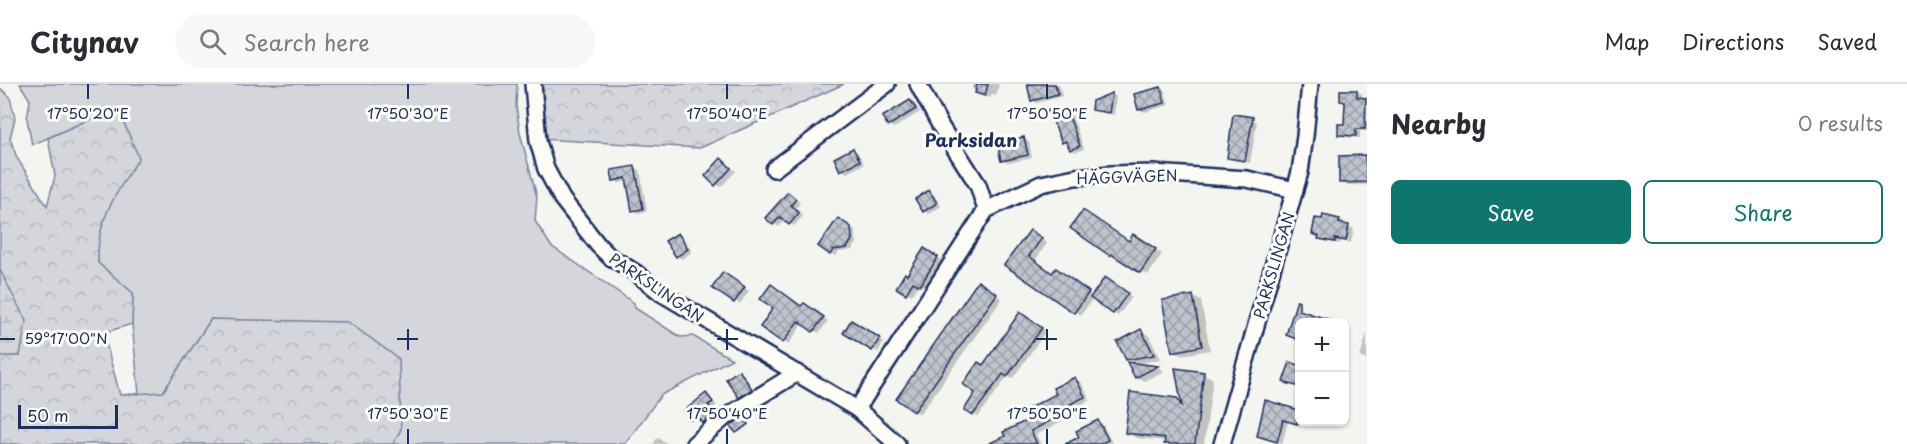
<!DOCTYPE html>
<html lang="en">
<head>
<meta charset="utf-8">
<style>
	body { margin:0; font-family:"Playpen Sans",sans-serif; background:#f7f7f7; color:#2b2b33 }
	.controls { position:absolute; right:18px; bottom:18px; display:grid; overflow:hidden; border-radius:9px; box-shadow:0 2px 4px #0004 }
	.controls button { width:54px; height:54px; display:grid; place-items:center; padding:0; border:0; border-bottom:2px solid #e1e1e2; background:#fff; color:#2b2b33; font:30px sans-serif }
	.scale { position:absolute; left:18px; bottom:15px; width:100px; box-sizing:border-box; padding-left:6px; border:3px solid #1b2f5e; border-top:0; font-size:16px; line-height:21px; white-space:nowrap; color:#1b2f5e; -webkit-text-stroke:4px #fdfcf7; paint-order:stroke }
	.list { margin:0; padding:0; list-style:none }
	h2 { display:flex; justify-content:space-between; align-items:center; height:78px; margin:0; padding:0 24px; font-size:26px }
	h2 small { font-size:20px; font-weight:400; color:#7c7c81 }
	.actions { display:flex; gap:12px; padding:18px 24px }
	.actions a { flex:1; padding:14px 0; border:2px solid #0f766e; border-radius:9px; text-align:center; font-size:21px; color:#0f766e }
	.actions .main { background:#0f766e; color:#fff }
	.icon { flex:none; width:33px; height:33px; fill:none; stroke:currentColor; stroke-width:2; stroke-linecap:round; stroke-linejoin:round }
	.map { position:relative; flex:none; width:1367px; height:360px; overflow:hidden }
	header { display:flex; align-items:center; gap:36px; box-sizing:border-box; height:84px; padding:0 30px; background:#fff; border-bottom:2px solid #e1e1e2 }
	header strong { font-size:28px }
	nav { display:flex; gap:33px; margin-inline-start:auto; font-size:21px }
	.search { width:420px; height:54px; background:#f7f7f7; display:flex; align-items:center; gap:15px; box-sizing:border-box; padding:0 21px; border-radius:33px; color:#7c7c81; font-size:22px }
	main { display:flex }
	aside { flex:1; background:#fff }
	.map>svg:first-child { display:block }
	.green { fill:#d4d6db; stroke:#78829c; stroke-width:1.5 }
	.forest { fill:url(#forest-crowns); stroke:#78829c; stroke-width:1.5 }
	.wetland { fill:url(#wetland-marsh); stroke:#78829c; stroke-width:1.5 }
	.shadow { fill:#0003 }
	.building { fill:url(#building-cross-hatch); stroke:#1b2f5e; stroke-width:1.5 }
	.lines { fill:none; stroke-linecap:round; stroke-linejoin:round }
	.minor-casing { stroke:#1b2f5e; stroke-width:20 }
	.minor { stroke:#fdfcf7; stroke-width:15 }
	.ticks { fill:none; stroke:#1b2f5e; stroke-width:2 }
	.labels { text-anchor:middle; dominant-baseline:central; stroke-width:6; stroke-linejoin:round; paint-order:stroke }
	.street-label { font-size:15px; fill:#1b2f5e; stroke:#fdfcf7 }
	.quarter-label { font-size:18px; font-weight:bold; fill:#1b2f5e; stroke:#fdfcf7 }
	.ticks-label { font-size:15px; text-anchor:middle; fill:#1b2f5e; stroke:#fdfcf7; stroke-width:6; stroke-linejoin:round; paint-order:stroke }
</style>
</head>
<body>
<header>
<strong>Citynav</strong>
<div class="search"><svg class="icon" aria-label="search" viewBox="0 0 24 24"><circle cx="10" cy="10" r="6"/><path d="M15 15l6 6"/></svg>Search here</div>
<nav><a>Map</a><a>Directions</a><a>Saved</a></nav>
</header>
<main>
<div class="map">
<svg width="1367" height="360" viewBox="0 0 1367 360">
	<defs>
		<pattern id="forest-crowns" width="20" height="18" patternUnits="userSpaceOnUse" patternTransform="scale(1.5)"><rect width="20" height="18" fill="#d4d6db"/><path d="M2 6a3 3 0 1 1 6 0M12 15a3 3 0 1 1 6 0" fill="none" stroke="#b5b8be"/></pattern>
		<pattern id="wetland-marsh" width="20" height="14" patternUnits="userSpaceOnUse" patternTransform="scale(1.5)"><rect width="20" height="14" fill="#d4d6db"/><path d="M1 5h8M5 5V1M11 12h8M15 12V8" fill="none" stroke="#b5b8be"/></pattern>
		<pattern id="building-cross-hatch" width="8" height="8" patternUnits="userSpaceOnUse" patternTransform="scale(1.5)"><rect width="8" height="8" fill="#bfc3cc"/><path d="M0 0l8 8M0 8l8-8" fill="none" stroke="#9a9fa9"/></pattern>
	</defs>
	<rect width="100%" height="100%" fill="#f4f4f1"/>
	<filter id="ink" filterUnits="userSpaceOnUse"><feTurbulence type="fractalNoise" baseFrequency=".0167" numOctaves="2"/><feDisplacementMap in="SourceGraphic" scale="12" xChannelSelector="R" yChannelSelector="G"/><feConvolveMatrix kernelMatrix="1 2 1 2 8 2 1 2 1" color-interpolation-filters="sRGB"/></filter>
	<g filter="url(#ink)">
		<!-- green -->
		<path class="green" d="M20,0H517L516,22L520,49L537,113L535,137L551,162L634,219L635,224L680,253L693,252L732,275L661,311L625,360H393L401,345L211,235L163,309L139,310L132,240L133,209L98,179L97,158L105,130L119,104L117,23L32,61L27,35L30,16Z"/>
		<!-- forest -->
		<g class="forest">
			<path d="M537,0H844L700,64L541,55Z"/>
			<path d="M0,4L10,13L15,34L10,54L17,74L47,122L55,92L48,54L117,23L139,74C116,109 96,136 98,179L133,209L132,240L103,249L120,311L163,308L211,235L348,238L399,275L401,345L393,360H0V272H20L0,186Z"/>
		</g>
		<!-- wetland -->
		<path class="wetland" d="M0,186L26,237L20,272H0Z"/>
		<!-- shadow -->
		<g class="shadow">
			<path d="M973,0H999L996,12L991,10V14L976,8L972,4Z"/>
			<path d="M1028,0H1059L1062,12L1037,19L1032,16Z"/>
			<path d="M1160,4L1165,7L1169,21L1145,28L1140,25Z"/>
			<path d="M1341,7H1357L1362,10V15L1367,16V47H1360V54L1344,53L1339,50L1346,41L1347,20L1341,17Z"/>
			<path d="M1112,10L1116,13L1114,31L1098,28L1092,25Z"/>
			<path d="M910,17L915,20L920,28L894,44L889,41Z"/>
			<path d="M1067,29L1072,31L1084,65L1076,68L1063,58Z"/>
			<path d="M1252,35L1257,38L1250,79L1233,76L1228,73Z"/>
			<path d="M1023,55L1029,58L1032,74L1008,79L1002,76Z"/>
			<path d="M853,66L858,69L864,80L847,89L842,86Z"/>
			<path d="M1365,73L1367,74V101H1346L1341,98Z"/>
			<path d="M722,76L736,87L721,103L716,100Z"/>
			<path d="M634,83L640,86L647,127L638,129L633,126L628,97L619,99L614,96Z"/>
			<path d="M929,108L934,111L941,122L929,130L924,127Z"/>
			<path d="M793,113L800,119L795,125L803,132L794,142L785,136L779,143L767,134Z"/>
			<path d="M1339,136L1344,139V141L1354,145L1351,159L1341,157L1340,160L1325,157L1313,150Z"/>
			<path d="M844,139L855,147L857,159L852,166L839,168L836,172L831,170Z"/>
			<path d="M1072,144L1130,159L1140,156L1162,170L1148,191L1118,172L1117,174L1110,170Z"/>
			<path d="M678,150L683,153L692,168L682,175L677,172Z"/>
			<path d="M1037,151L1047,159L1035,177L1053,191L1063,190L1093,212L1111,198L1132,213L1118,232L1093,214L1081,231L1006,181Z"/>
			<path d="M925,166L943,177L926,204L919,200L912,211L898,203L908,193Z"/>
			<path d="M728,193L749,207L740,220L714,203Z"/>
			<path d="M984,202L1002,215L920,330L915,327Z"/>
			<path d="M1193,213L1201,217L1210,266L1181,271L1173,267Z"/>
			<path d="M809,223L828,237L819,249L803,239L789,260L762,243L775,224Z"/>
			<path d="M1296,227L1322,236L1321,238H1300V256L1293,253Z"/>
			<path d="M1025,232L1046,247L1013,294L1008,292L978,333L966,325L977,309L983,282Z"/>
			<path d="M852,238L884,258L878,268L845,249Z"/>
			<path d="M1141,247L1149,252L1161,275L1136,280L1127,275Z"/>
			<path d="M1367,249V276L1360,273Z"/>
			<path d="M1130,279L1158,283L1164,287L1144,297L1137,293Z"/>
			<path d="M739,288L744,291L756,309L745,315L740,312Z"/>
			<path d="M1203,289L1213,295L1204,360H1165L1166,357L1136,354L1127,348L1176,315L1182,319Z"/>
			<path d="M1075,295L1081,298L1090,316L1062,331L1064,336L1036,351L1041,360H992L1034,334Z"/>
			<path d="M706,311L717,321L712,325L719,333L709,341L701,334L697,337L692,334Z"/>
			<path d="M1267,318L1300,328V338H1303L1302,342L1288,338L1282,360L1259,351Z"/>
			<path d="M744,335L749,341L739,349L737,348Z"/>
			<path d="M1098,338L1103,341L1112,359L1068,360L1081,353Z"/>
			<path d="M658,353L662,356L668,360H653Z"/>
		</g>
		<!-- building -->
		<g class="building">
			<path d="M977,0H988L985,12L975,9Z"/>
			<path d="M1027,0H1055L1058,10L1031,17Z"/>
			<path d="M1161,3L1165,19L1138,26L1134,10Z"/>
			<path d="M1340,6H1357V13L1366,14L1365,45H1356V52L1338,51V40H1344L1345,18L1340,17Z"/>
			<path d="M1112,9L1109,29L1091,26L1092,17Z"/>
			<path d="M910,16L916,25L888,42L882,33Z"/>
			<path d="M1067,27L1080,62L1070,66L1066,57L1062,59L1051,33Z"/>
			<path d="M1233,30L1253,33L1245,77L1227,74Z"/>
			<path d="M1024,53L1028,71L1001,77L997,59Z"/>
			<path d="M853,64L860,77L840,87L834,74Z"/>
			<path d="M1365,71L1367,98L1339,99V72Z"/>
			<path d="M721,74L731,84L715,102L705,92Z"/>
			<path d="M635,82L643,125L632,127L626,94L613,97L611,86Z"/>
			<path d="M929,106L937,119L923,128L915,115Z"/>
			<path d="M788,108L796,115L791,121L799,129L789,141L780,133L773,141L765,134Z"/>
			<path d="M1083,126L1129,157L1133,150L1156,165L1140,189L1111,170L1110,172L1070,144Z"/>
			<path d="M1323,131L1340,135L1339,139L1349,141L1346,157L1335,155V158L1318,155L1319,152L1312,150L1315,134L1322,135Z"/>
			<path d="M838,134L851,143L852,156L847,164L833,166L830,171L818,162Z"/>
			<path d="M1030,146L1042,154L1029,172L1052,189L1056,184L1089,208L1074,229L1004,181Z"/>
			<path d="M678,149L688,165L676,173L665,157Z"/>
			<path d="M924,164L938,173L920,202L913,198L906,210L896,204L905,189L907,191Z"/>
			<path d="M723,188L745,203L734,219L712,204Z"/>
			<path d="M1105,193L1128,209L1113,230L1090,214Z"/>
			<path d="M978,197L997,210L914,328L896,315Z"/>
			<path d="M771,200L801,222L804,219L824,233L813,248L798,237L783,259L760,243L773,224L760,215Z"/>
			<path d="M1193,211L1202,262L1172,268L1162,216Z"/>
			<path d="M1297,216L1299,217V226L1330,236V238H1299V256L1286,251Z"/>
			<path d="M1020,228L1042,244L1007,293L1003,290L973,331L964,326L975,309L963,300L978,278L983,281Z"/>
			<path d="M851,236L880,254L872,267L843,249Z"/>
			<path d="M1141,245L1154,271L1126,276L1117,258Z"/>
			<path d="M1127,278L1158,282L1135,294Z"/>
			<path d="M1290,278L1299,281V303L1283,298Z"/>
			<path d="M1175,284L1204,288L1195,360H1164L1165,354L1125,349L1130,308L1177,314L1182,323Z"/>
			<path d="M739,286L752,305L739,314L726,295Z"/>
			<path d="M1075,293L1085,313L1056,327L1059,332L1031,347L1037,360H988L1005,352L1003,348L1032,334L1027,325L1056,310L1053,304Z"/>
			<path d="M706,309L713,318L708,321L715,329L703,339L696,331L691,336L684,327Z"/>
			<path d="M1265,316L1299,326L1297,340L1283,336L1277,358L1257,352Z"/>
			<path d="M743,333L748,340L736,349L730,342Z"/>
			<path d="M1098,336L1108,356L1100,360H1065L1079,353L1076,347Z"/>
		</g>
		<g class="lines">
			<!-- minor casing -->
			<g class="minor-casing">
				<g id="minor">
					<path d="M533,0L538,57L546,85L562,115L598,161L609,172L636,189L661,209L857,325L897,360"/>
					<path d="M918,0L941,43L978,101L986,126"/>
					<path d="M774,85L887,0"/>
					<path d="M857,325L986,126L1041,100L1075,93L1111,90L1153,89L1247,95L1295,106"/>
					<path d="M694,360L724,334L797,289"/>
					<path d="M1222,360L1300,88L1305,52L1310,0"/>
				</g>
			</g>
			<!-- minor -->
			<use href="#minor" class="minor"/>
		</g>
	</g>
	<!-- ticks -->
	<path class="ticks" d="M88,0V15M408,0V15M727,0V15M1047,0V15M408,245V266M727,245V266M1047,245V266M0,255H15M397,255H418M717,255H738M1036,255H1057M408,345V360M727,345V360M1047,345V360"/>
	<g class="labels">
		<!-- street labels -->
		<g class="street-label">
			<text transform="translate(1127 92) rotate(-2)">HÄGGVÄGEN</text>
			<text transform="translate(1273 181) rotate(-74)">PARKSLINGAN</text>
			<text transform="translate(657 203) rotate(34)">PARKSLINGAN</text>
		</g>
		<!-- quarter labels -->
		<g class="quarter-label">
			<text x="971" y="55">Parksidan</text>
		</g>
	</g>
	<g class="ticks-label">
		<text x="88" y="35">17°50'20"E</text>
		<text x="408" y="35">17°50'30"E</text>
		<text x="727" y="35">17°50'40"E</text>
		<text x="1047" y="35">17°50'50"E</text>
		<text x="66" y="260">59°17'00"N</text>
		<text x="408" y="335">17°50'30"E</text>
		<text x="727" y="335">17°50'40"E</text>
		<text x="1047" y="335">17°50'50"E</text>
	</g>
</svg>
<div class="controls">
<button>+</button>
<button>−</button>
</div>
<div class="scale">50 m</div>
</div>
<aside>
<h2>Nearby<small>0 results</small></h2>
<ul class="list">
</ul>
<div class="actions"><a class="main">Save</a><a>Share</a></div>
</aside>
</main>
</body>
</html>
